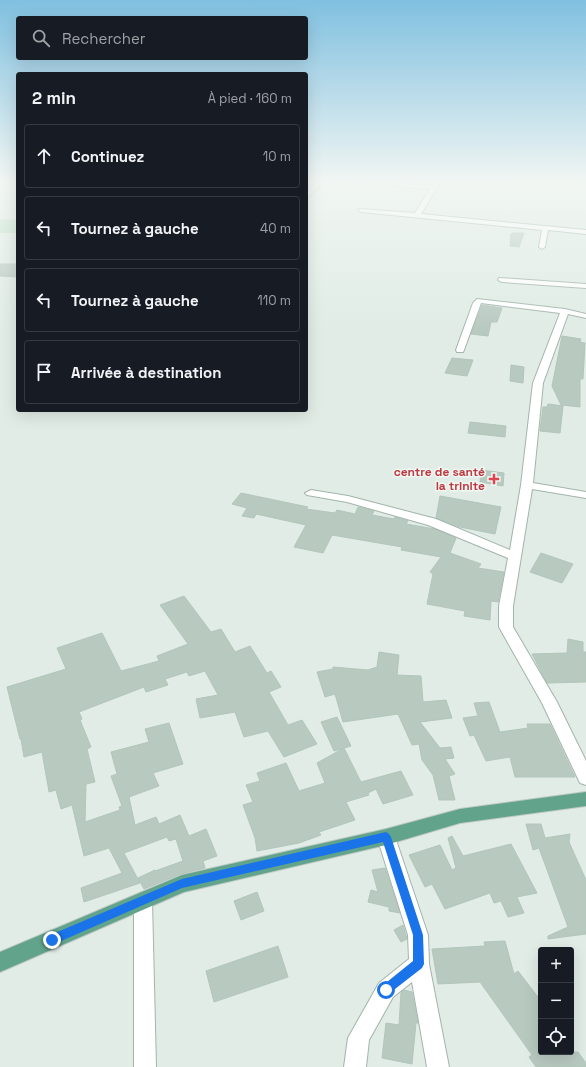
<!DOCTYPE html>
<html lang="fr">
<head>
<meta charset="utf-8">
<style>
	body { margin:0; font-family:"Space Grotesk",sans-serif; background:#242831; color:#f1f3f6 }
	.controls { position:absolute; right:12px; bottom:12px; display:grid; overflow:hidden; border-radius:4px; box-shadow:0 4px 16px #0002 }
	.controls button { width:36px; height:36px; display:grid; place-items:center; padding:0; border:0; border-bottom:1px solid #363941; background:#171b24; color:#f1f3f6; font:20px sans-serif }
	.stop { position:absolute; width:12px; height:12px; margin:-9px; border:3px solid #1a73e8; border-radius:50%; background:#fff }
	.stop.end { background:#1a73e8; border-color:#fff; box-shadow:0 1px 4px #0008 }
	.list { margin:0; padding:0; list-style:none }
	h2 { display:flex; justify-content:space-between; align-items:center; height:52px; margin:0; padding:0 16px; font-size:17px }
	h2 small { font-size:13px; font-weight:400; color:#9ea1a6 }
	.list li { display:grid; grid-template-columns:26px 1fr auto; gap:12px; align-items:center; box-sizing:border-box; height:64px; margin:0 8px 8px; padding:0 8px; border:1px solid #363941; border-radius:4px }
	.list b { display:block; font-size:15px; white-space:nowrap }
	.list em { font-size:13px; font-style:normal; color:#9ea1a6 }
	.icon { flex:none; width:22px; height:22px; fill:none; stroke:currentColor; stroke-width:2; stroke-linecap:round; stroke-linejoin:round }
	.map { position:relative; flex:none; width:586px; height:1067px; overflow:hidden }
	.search { position:absolute; background:#171b24; box-shadow:0 4px 16px #0002; left:16px; top:16px; width:292px; height:44px; display:flex; align-items:center; gap:10px; box-sizing:border-box; padding:0 14px; border-radius:4px; color:#9ea1a6; font-size:15px }
	.panel { position:absolute; background:#171b24; box-shadow:0 4px 16px #0002; left:16px; top:72px; width:292px; height:340px; border-radius:4px }
	.map>svg:first-child { display:block }
	.green { fill:#b7debd }
	.building { fill:#b8c9c0; stroke:#b2c6bb }
	.lines { fill:none; stroke-linecap:round; stroke-linejoin:round }
	.minor-casing { stroke:#a2b4ab; stroke-width:2 }
	.major-casing { stroke:#c0c9c5; stroke-width:2 }
	.minor { fill:#fff; fill-rule:evenodd }
	.major { fill:#61a48b; fill-rule:evenodd }
	.route { fill:#1a73e8 }
	.health-dot { fill:#e0444e; stroke:#f0f8f3; stroke-width:1.5 }
	.labels { text-anchor:middle; dominant-baseline:central; stroke-width:3; stroke-linejoin:round; paint-order:stroke }
	.health-label { font-size:12px; font-weight:bold; fill:#be3a42; stroke:#f0f8f3; text-anchor:end }
</style>
</head>
<body>
<div class="map">
<svg width="586" height="1067" viewBox="0 0 586 1067">
	<rect width="100%" height="100%" fill="#e0ece5"/>
	<!-- green -->
	<path class="green" d="M3,219L18,220V233H0V220Z"/>
	<!-- building -->
	<g class="building">
		<path d="M513,233H524L519,247L510,246L511,234Z"/>
		<path d="M0,264H18V277L0,276Z"/>
		<path d="M482,305L502,308L497,322H491L488,336L471,334Z"/>
		<path d="M562,336L581,339L580,342L585,343L583,379H580V407L561,405L552,386Z"/>
		<path d="M452,358L473,360L467,376L445,373Z"/>
		<path d="M511,365L524,367L523,383L510,381Z"/>
		<path d="M548,404L563,406L560,433L540,431L543,407H547Z"/>
		<path d="M470,422L506,426L505,437L468,433Z"/>
		<path d="M481,470L504,473L503,486L480,482Z"/>
		<path d="M241,493L308,507L306,509L335,513L337,510L355,514L358,507L374,511L372,515L394,519L395,517L408,521L406,524L435,529L456,538L450,553L481,564L478,568L504,572L498,602L491,601L490,620L464,616L465,611L427,604L433,574L430,572L441,557L401,550L402,547L332,535L323,553L294,547L306,525L256,514L254,518L242,516L247,508L232,504Z"/>
		<path d="M440,496L501,507L495,534L460,527L436,518Z"/>
		<path d="M541,553L573,564L562,583L530,572Z"/>
		<path d="M184,596L211,632L221,629L235,652L250,646L267,673L271,671L281,687L269,692L288,725L302,720L317,744L284,757L268,731L244,737L235,712L200,718L196,699L218,695L205,671L189,676L187,672L165,679L168,685L146,692L144,687L79,712L82,719L80,720L91,747L87,749L95,782L86,784L85,822L120,810L119,807L122,806L111,776L117,774L111,752L149,742L145,729L169,723L183,764L153,773L159,786L129,797L135,825L156,817L159,824L180,815L189,836L206,829L217,856L203,861L205,868L181,874L144,889L138,878L155,870V871L183,861L176,839L169,841L167,837L124,853L140,883L84,902L81,888L122,873L109,848L84,856L72,805L61,809L56,790L49,792L42,752L24,757L21,739H20L7,687L66,669L57,648L102,633L121,671L159,661L157,656L188,644L160,605Z"/>
		<path d="M568,639L583,642V652H586V682L547,683L532,654L567,653Z"/>
		<path d="M379,652L399,655L397,675L421,676L423,702L446,700L452,718L420,722L440,748L451,747L454,758L445,759L455,774L449,776L455,800H439L433,775L422,760L419,744L412,745L398,714L343,722L335,694L325,697L317,672L333,669V667L368,670L377,667Z"/>
		<path d="M489,702L500,732L528,728L527,724H550L575,777H515L510,757L486,761L474,735L470,736L463,718L478,716L474,703Z"/>
		<path d="M337,717L351,746L334,751L321,722Z"/>
		<path d="M344,748L361,782L401,771L413,795L383,804L376,789L368,793L369,795L346,802L355,820L319,832L321,835L299,843L257,851L255,838L243,805L253,802L246,785L260,781L257,773L286,763L299,791L325,783L317,763Z"/>
		<path d="M526,824H541L545,838L570,834L569,842L586,880V934L548,939V936L568,927L539,848L533,850Z"/>
		<path d="M452,836L463,856L511,844L537,893L517,897L524,913L508,917L501,901L494,903L490,893L445,909L432,884L425,887L409,855L440,845L452,870L456,868L448,838Z"/>
		<path d="M385,868L400,913L389,911V907L368,902L371,890L378,892L372,870Z"/>
		<path d="M257,892L264,911L241,920L234,901Z"/>
		<path d="M403,925L407,939L401,942L394,930Z"/>
		<path d="M505,941L514,974L518,971L541,1001V1052H578L586,1063V1067H536L529,1057L532,1055L480,982L438,984L432,949L485,946L484,942Z"/>
		<path d="M278,946L288,977L214,1002L206,971Z"/>
		<path d="M404,990L412,992L418,1023H416L412,1064L382,1058L386,1023L399,1025L401,992Z"/>
	</g>
	<g class="lines">
		<!-- minor casing -->
		<g class="minor-casing">
			<g id="minor">
				<path d="M318,181H324L306,199V194Z"/>
				<path d="M342,181H370L432,186L435,181H441L421,214L586,230V234L548,230L545,247L542,249L539,247L542,230L361,212L358,210L359,209L415,213L430,189Z"/>
				<path d="M499,278L586,284V288L502,282L498,280Z"/>
				<path d="M477,299L565,309L586,314V318L568,314L543,383L533,483L586,492V498L532,489L513,606V627L557,702L586,761V785L580,783L542,703L499,627V606L508,558L428,525L347,502L307,495L305,493L311,490L348,496L436,519L510,550L521,485L533,383L560,313L481,303L464,350L463,352H457L456,350L473,303Z"/>
				<path d="M386,829L392,832L395,837L428,935L429,964L449,1067H427L412,982L393,997L369,1040L366,1067H344L348,1038L379,983L409,959L408,935L377,837L380,832Z"/>
				<path d="M143,892L150,895L152,901L156,1067H134V901L136,895Z"/>
			</g>
		</g>
		<!-- major casing -->
		<g class="major-casing">
			<path id="major" d="M586,792V806L460,823L386,845L184,892L0,972V952L182,875L386,829L460,809Z"/>
		</g>
		<!-- minor -->
		<use href="#minor" class="minor"/>
		<!-- major -->
		<use href="#major" class="major"/>
	</g>
	<!-- sky -->
	<linearGradient id="sky" x2="0" y2="1"><stop stop-color="#80c0e0"/><stop offset="0.55" stop-color="#f1f6f3"/><stop offset="1" stop-color="#f1f6f3" stop-opacity="0"/></linearGradient>
	<rect width="586" height="331" fill="url(#sky)"/>
	<!-- route -->
	<path class="route" d="M386,832L389,834L391,837L423,935L424,964L422,968L386,996L382,994L381,990L382,986L413,961V935L383,842L182,888L52,945L48,944L46,940L48,936L182,879Z"/>
	<!-- markers -->
	<path class="health-dot" d="M492 473h4v4h4v4h-4v4h-4v-4h-4v-4h4z"/>
	<g class="labels">
		<!-- health labels -->
		<g class="health-label">
			<text x="485" y="472">centre de santé<tspan x="485" dy="14">la trinite</tspan></text>
		</g>
	</g>
</svg>
<div class="controls">
<button>+</button>
<button>−</button>
<button><svg class="icon" aria-label="locate" viewBox="0 0 24 24"><circle cx="12" cy="12" r="6"/><path d="M12 2v4M12 18v4M2 12h4M18 12h4"/></svg></button>
</div>
<div class="stop" style="left:386px;top:990px"></div>
<div class="stop end" style="left:52px;top:940px"></div>
<div class="search"><svg class="icon" aria-label="search" viewBox="0 0 24 24"><circle cx="10" cy="10" r="6"/><path d="M15 15l6 6"/></svg>Rechercher</div>
<section class="panel">
<h2>2 min<small>À pied · 160 m</small></h2>
<ul class="list">
<li><svg class="icon" aria-label="ahead" viewBox="0 0 24 24"><path d="M12 20V5M6 11l6-6 6 6"/></svg><div><b>Continuez</b></div><em>10 m</em></li>
<li><svg class="icon" aria-label="left" viewBox="0 0 24 24"><path d="M17 20v-9H6M10 6l-5 5 5 5"/></svg><div><b>Tournez à gauche</b></div><em>40 m</em></li>
<li><svg class="icon" aria-label="left" viewBox="0 0 24 24"><path d="M17 20v-9H6M10 6l-5 5 5 5"/></svg><div><b>Tournez à gauche</b></div><em>110 m</em></li>
<li><svg class="icon" aria-label="arrive" viewBox="0 0 24 24"><path d="M6 21V4h12l-3 4 3 4H6"/></svg><div><b>Arrivée à destination</b></div></li>
</ul>
</section>
</div>
</body>
</html>
